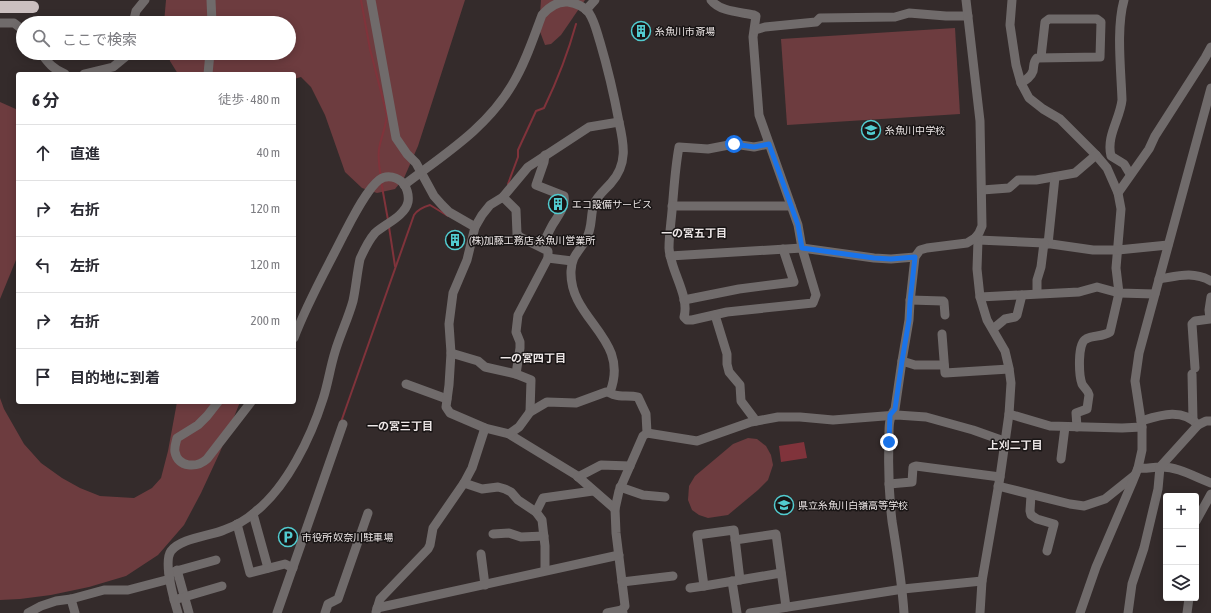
<!DOCTYPE html>
<html lang="ja">
<head>
<meta charset="utf-8">
<style>
	body { margin:0; font-family:"Asap Condensed","Noto Sans JP",sans-serif; background:#f7f7f7; color:#2b2b33 }
	.controls { position:absolute; right:12px; bottom:12px; display:grid; overflow:hidden; border-radius:4px; box-shadow:0 2px 10px #0003 }
	.controls button { width:36px; height:36px; display:grid; place-items:center; padding:0; border:0; border-bottom:1px solid #e1e1e2; background:#fff; color:#2b2b33; font:20px sans-serif }
	.stop { position:absolute; width:12px; height:12px; margin:-9px; border:3px solid #1a73e8; border-radius:50%; background:#fff }
	.stop.end { background:#1a73e8; border-color:#fff; box-shadow:0 1px 4px #0008 }
	.list { margin:0; padding:0; list-style:none }
	h2 { display:flex; justify-content:space-between; align-items:center; height:52px; margin:0; padding:0 16px; font-size:17px }
	h2 small { font-size:13px; font-weight:400; color:#7c7c81 }
	.list li { display:grid; grid-template-columns:26px 1fr auto; gap:12px; align-items:center; box-sizing:border-box; height:56px; padding:0 16px; border-top:1px solid #e1e1e2 }
	.list b { display:block; font-size:15px; white-space:nowrap }
	.list em { font-size:13px; font-style:normal; color:#7c7c81 }
	.icon { flex:none; width:22px; height:22px; fill:none; stroke:currentColor; stroke-width:2; stroke-linecap:round; stroke-linejoin:round }
	.map { position:relative; flex:none; width:1211px; height:613px; overflow:hidden }
	.search { position:absolute; background:#fff; box-shadow:0 2px 10px #0003; left:16px; top:16px; width:280px; height:44px; display:flex; align-items:center; gap:10px; box-sizing:border-box; padding:0 14px; border-radius:22px; color:#7c7c81; font-size:15px }
	.panel { position:absolute; background:#fff; box-shadow:0 2px 10px #0003; left:16px; top:72px; width:280px; height:332px; border-radius:4px }
	.map>svg:first-child { display:block }
	.green { fill:#6d3c3f }
	.water { fill:#80333b }
	.lines { fill:none; stroke-linecap:round; stroke-linejoin:round }
	.stream { stroke:#80333b; stroke-width:2 }
	.minor { stroke:#706b6b; stroke-width:9 }
	.highway { stroke:#cbbfbf; stroke-width:12 }
	.route { stroke:#1a73e8; stroke-width:5 }
	.labels { text-anchor:middle; dominant-baseline:central; stroke-width:3; stroke-linejoin:round; paint-order:stroke }
	.poi-label { font-size:10px; fill:#ede7e7; stroke:#191515; text-anchor:start }
	.neighbourhood-label { font-size:11px; font-weight:bold; fill:#ede7e7; stroke:#191515 }
</style>
</head>
<body>
<div class="map">
<svg width="1211" height="613" viewBox="0 0 1211 613">
	<rect width="100%" height="100%" fill="#342b2b"/>
	<!-- green -->
	<g class="green">
		<path d="M166,0H465L418,146L404,178L395,189L377,193L362,188L345,172L325,115L311,87L301,77L294,79V74H178L170,61L168,53H289V23H164Z"/>
		<path d="M541,0H585L561,35L551,44L545,45L539,29Z"/>
		<path d="M955,28L960,114L787,125L781,39Z"/>
		<path d="M0,102L18,110V255L0,299Z"/>
		<path d="M0,398L4,409L24,444L41,463L62,478L80,488L100,496L134,498L152,488L161,478L168,451L177,402H240L220,452L201,493L184,525L158,555L126,576L89,587L51,595L20,599L0,600Z"/>
		<path d="M748,438L757,439L766,446L771,455L773,465L768,480L758,490L728,515L708,518L699,515L692,510L688,500L689,486L695,476L733,444Z"/>
	</g>
	<!-- water -->
	<path class="water" d="M804,442L807,458L781,462L779,446Z"/>
	<g class="lines">
		<!-- stream -->
		<g class="stream">
			<path d="M361,0L370,49L387,115C386,127 381,137 379,149C378,158 379,167 381,177"/>
			<path d="M381,181L388,220"/>
			<path d="M508,184L518,157V150L536,111L544,108C557,81 568,53 576,24"/>
			<path d="M389,227L395,266"/>
			<path d="M341,422L414,215C418,209 423,207 430,205L448,216"/>
		</g>
		<!-- minor -->
		<g class="minor">
			<path d="M211,0L212,23"/>
			<path d="M371,0L396,138L407,154L416,163L434,196L442,205L449,212L475,227"/>
			<path d="M711,0C720,12 741,12 754,15L756,16L753,37L759,115L798,225L802,248L816,295L813,303L727,312L692,320H687L684,317C690,296 670,270 669,248C669,236 671,223 672,211C674,189 675,168 679,147L708,149L734,144L754,147L769,144"/>
			<path d="M1012,0L1010,25L1016,65L1021,83L1029,98L1043,109L1060,119L1096,155L1107,168L1118,193L1121,209L1116,268L1119,293L1110,332C1103,337 1093,335 1086,339C1077,343 1079,376 1082,384C1084,388 1088,390 1089,395L1087,409L1076,413L1077,427"/>
			<path d="M1124,0C1116,28 1121,70 1122,100C1120,119 1106,136 1111,156L1124,164L1130,174"/>
			<path d="M586,10L595,0"/>
			<path d="M0,23H14L23,30"/>
			<path d="M133,23L136,11L145,0"/>
			<path d="M755,30L765,27L816,22L820,18L895,17L909,13L946,16H968"/>
			<path d="M41,53C48,63 53,69 65,74"/>
			<path d="M84,74L113,67L130,53"/>
			<path d="M208,74L210,53"/>
			<path d="M1021,83C1026,80 1031,77 1033,71C1034,66 1033,62 1037,58L1100,57L1101,22L1097,19H1049L1045,22L1041,57"/>
			<path d="M404,185C443,155 486,129 512,85C525,64 533,39 542,15C549,7 557,1 568,2C576,3 585,7 589,13C595,22 597,33 600,42C608,69 614,95 619,122"/>
			<path d="M982,190L1009,188L1018,180H1036L1075,173L1096,155"/>
			<path d="M1118,193L1149,149L1155,136L1205,58L1211,47"/>
			<path d="M503,197L516,210L517,234L520,237L548,251V258L518,315L516,332L520,342V348L516,374"/>
			<path d="M672,206H791"/>
			<path d="M975,238L978,240L1044,243L1093,250H1118L1168,245"/>
			<path d="M978,240L977,269L980,297L987,320L1005,351L1009,368L1011,383L1009,414L1000,477L982,581L980,613"/>
			<path d="M536,244L538,243L543,244C546,238 549,231 553,224C558,216 566,206 564,196L536,185L544,162L545,155"/>
			<path d="M1048,244L1055,177"/>
			<path d="M670,256L802,248L874,258L891,259L915,257"/>
			<path d="M548,258L572,261"/>
			<path d="M1159,279C1178,276 1193,271 1211,281"/>
			<path d="M1037,293V280L1041,267L1044,243"/>
			<path d="M980,297L1079,292L1097,287L1119,293L1155,294"/>
			<path d="M684,300L739,289L794,282L783,249"/>
			<path d="M910,300L943,301L944,302L945,315"/>
			<path d="M715,315L727,354V364L729,372L740,385L741,401L756,421"/>
			<path d="M993,329L1005,319L1015,317L1017,315L1022,295"/>
			<path d="M942,334L945,373L1009,369"/>
			<path d="M451,353L478,361L485,367L516,374L531,380L530,412"/>
			<path d="M902,361L915,365H944"/>
			<path d="M1195,368L1192,324L1195,321L1210,319L1209,310L1211,297"/>
			<path d="M1192,374L1193,420"/>
			<path d="M406,384L447,399"/>
			<path d="M610,392C631,338 569,320 571,271C572,254 579,253 586,239C593,228 590,215 594,204C597,196 606,189 611,183C628,164 624,144 619,122L589,127L528,167L503,197L490,205L482,215L475,227L467,260L453,293L449,324L451,353L449,385L446,407L450,413L485,428L509,434L576,475L615,509"/>
			<path d="M218,402L207,416L198,425L177,438C176,443 174,447 175,452C178,468 197,468 207,459L251,402"/>
			<path d="M1009,414L1050,426L1122,428L1142,427"/>
			<path d="M1141,421C1161,415 1182,408 1198,425"/>
			<path d="M647,433L697,441L751,422L778,417H800L833,420L897,415L926,417L973,430L1004,441"/>
			<path d="M509,434L519,427L530,412L547,402L576,403L606,392C610,392 611,394 615,395C621,397 630,395 638,397L646,414L647,433L643,436L619,491L615,509L616,533L625,606L622,610L623,613"/>
			<path d="M1061,459L1065,427"/>
			<path d="M1138,468C1146,469 1152,467 1160,467C1177,466 1195,477 1211,483"/>
			<path d="M578,477L601,465L630,466"/>
			<path d="M464,483L482,489L498,487L505,489L511,492L518,500L536,512L542,520L545,546V570"/>
			<path d="M889,484L912,482L913,467L916,466L1000,477"/>
			<path d="M998,486L1070,504L1084,506L1105,499L1135,475"/>
			<path d="M620,487L643,495L665,497"/>
			<path d="M1031,495L1030,511L1031,515L1037,519L1054,524L1047,551"/>
			<path d="M536,512L543,498L593,491"/>
			<path d="M253,514L268,568"/>
			<path d="M1196,521L1211,494"/>
			<path d="M237,524L250,573L285,564L293,568"/>
			<path d="M493,534L509,533L521,537L544,536"/>
			<path d="M735,540L776,534L786,607"/>
			<path d="M481,554L485,585"/>
			<path d="M177,570L189,613"/>
			<path d="M169,573L216,560"/>
			<path d="M732,581L737,613"/>
			<path d="M622,582L673,576"/>
			<path d="M704,586L781,573"/>
			<path d="M690,588L704,586L697,535L734,530L740,580"/>
			<path d="M71,599L75,613"/>
			<path d="M174,600L222,586"/>
			<path d="M377,608L619,555"/>
			<path d="M376,612L380,599L428,549L430,545L433,528L464,483L472,468L485,428"/>
			<path d="M28,613L41,606L56,601L71,599L104,590H128L170,579"/>
			<path d="M178,613C174,600 163,562 171,551C181,538 210,536 224,530C235,526 246,520 255,512C287,487 311,437 323,399C328,384 330,368 335,352C340,335 348,319 353,301C356,287 357,273 360,259C364,250 368,241 375,233C385,224 405,216 408,202C409,196 407,189 404,184C398,177 387,174 379,180C366,190 351,221 343,236C326,270 307,303 294,338"/>
			<path d="M277,613L343,424"/>
			<path d="M325,613L328,604L338,599L368,513"/>
			<path d="M607,613L622,610"/>
			<path d="M750,613L903,589L982,581"/>
			<path d="M904,613C902,582 897,552 892,521C889,495 888,468 889,441C889,430 888,418 895,409L902,361L909,320L910,302L915,257L920,250L927,248L967,243L975,238L979,233L982,226L980,121L966,0"/>
			<path d="M1080,613L1096,567L1132,483L1138,468L1142,450V427L1135,381L1139,353L1211,88"/>
			<path d="M1128,613L1132,584L1144,548L1158,489L1160,467L1198,425L1206,421H1211"/>
			<path d="M1187,613L1189,598"/>
		</g>
		<!-- highway -->
		<path class="highway" d="M0,7H33"/>
	</g>
	<g class="lines">
		<!-- route -->
		<path class="route" d="M734,144L754,147L769,144L798,225L802,248L874,258L891,259L915,257L910,302L909,320L902,361L895,409L890,415L889,442"/>
	</g>
	<!-- icons -->
	<defs>
		<g id="building-ring" transform="scale(1)"><circle r="9.5" fill="#191515" stroke="#52ccd0" stroke-width="1.5"/><path d="M-4-6H4V6H1V3H-1V6H-4ZM-2.5-4.3h1.7v1.8h-1.7ZM.8-4.3h1.7v1.8H.8ZM-2.5-1h1.7V.8h-1.7ZM.8-1h1.7V.8H.8Z" fill="#52ccd0"/></g>
		<g id="school-ring" transform="scale(1)"><circle r="9.5" fill="#191515" stroke="#52ccd0" stroke-width="1.5"/><path d="M0-5L7-2L0 1L-7-2ZM-4 1L0 2.5L4 1V4Q0 6-4 4Z" fill="#52ccd0"/></g>
		<g id="parking-ring" transform="scale(1)"><circle r="9.5" fill="#191515" stroke="#52ccd0" stroke-width="1.5"/><path d="M-3.5-5.5H1a3.5 3.5 0 0 1 0 7H-1V5.5H-3.5ZM-1-3.4V-.6H.8a1.4 1.4 0 0 0 0-2.8Z" fill="#52ccd0"/></g>
	</defs>
	<g fill-rule="evenodd">
		<use href="#building-ring" x="641" y="31"/>
		<use href="#school-ring" x="871" y="130"/>
		<use href="#building-ring" x="558" y="204"/>
		<use href="#building-ring" x="455" y="240"/>
		<use href="#school-ring" x="784" y="505"/>
		<use href="#parking-ring" x="288" y="537"/>
	</g>
	<g class="labels">
		<!-- poi labels -->
		<g class="poi-label">
			<text x="655" y="31">糸魚川市斎場</text>
			<text x="885" y="130">糸魚川中学校</text>
			<text x="572" y="204">エコ設備サービス</text>
			<text x="469" y="240">(株)加藤工務店 糸魚川営業所</text>
			<text x="798" y="505">県立糸魚川白嶺高等学校</text>
			<text x="302" y="537">市役所 奴奈川駐車場</text>
		</g>
		<!-- neighbourhood labels -->
		<g class="neighbourhood-label">
			<text x="694" y="233">一の宮五丁目</text>
			<text x="533" y="358">一の宮四丁目</text>
			<text x="400" y="426">一の宮三丁目</text>
			<text x="1015" y="445">上刈二丁目</text>
		</g>
	</g>
</svg>
<div class="controls">
<button>+</button>
<button>−</button>
<button><svg class="icon" aria-label="layers" viewBox="0 0 24 24"><path d="M12 4l9 5-9 5-9-5zM3 14l9 5 9-5"/></svg></button>
</div>
<div class="stop" style="left:734px;top:144px"></div>
<div class="stop end" style="left:889px;top:442px"></div>
<div class="search"><svg class="icon" aria-label="search" viewBox="0 0 24 24"><circle cx="10" cy="10" r="6"/><path d="M15 15l6 6"/></svg>ここで検索</div>
<section class="panel">
<h2>6 分<small>徒歩 · 480 m</small></h2>
<ul class="list">
<li><svg class="icon" aria-label="ahead" viewBox="0 0 24 24"><path d="M12 20V5M6 11l6-6 6 6"/></svg><div><b>直進</b></div><em>40 m</em></li>
<li><svg class="icon" aria-label="right" viewBox="0 0 24 24"><path d="M7 20v-9h11M14 6l5 5-5 5"/></svg><div><b>右折</b></div><em>120 m</em></li>
<li><svg class="icon" aria-label="left" viewBox="0 0 24 24"><path d="M17 20v-9H6M10 6l-5 5 5 5"/></svg><div><b>左折</b></div><em>120 m</em></li>
<li><svg class="icon" aria-label="right" viewBox="0 0 24 24"><path d="M7 20v-9h11M14 6l5 5-5 5"/></svg><div><b>右折</b></div><em>200 m</em></li>
<li><svg class="icon" aria-label="arrive" viewBox="0 0 24 24"><path d="M6 21V4h12l-3 4 3 4H6"/></svg><div><b>目的地に到着</b></div></li>
</ul>
</section>
</div>
</body>
</html>
